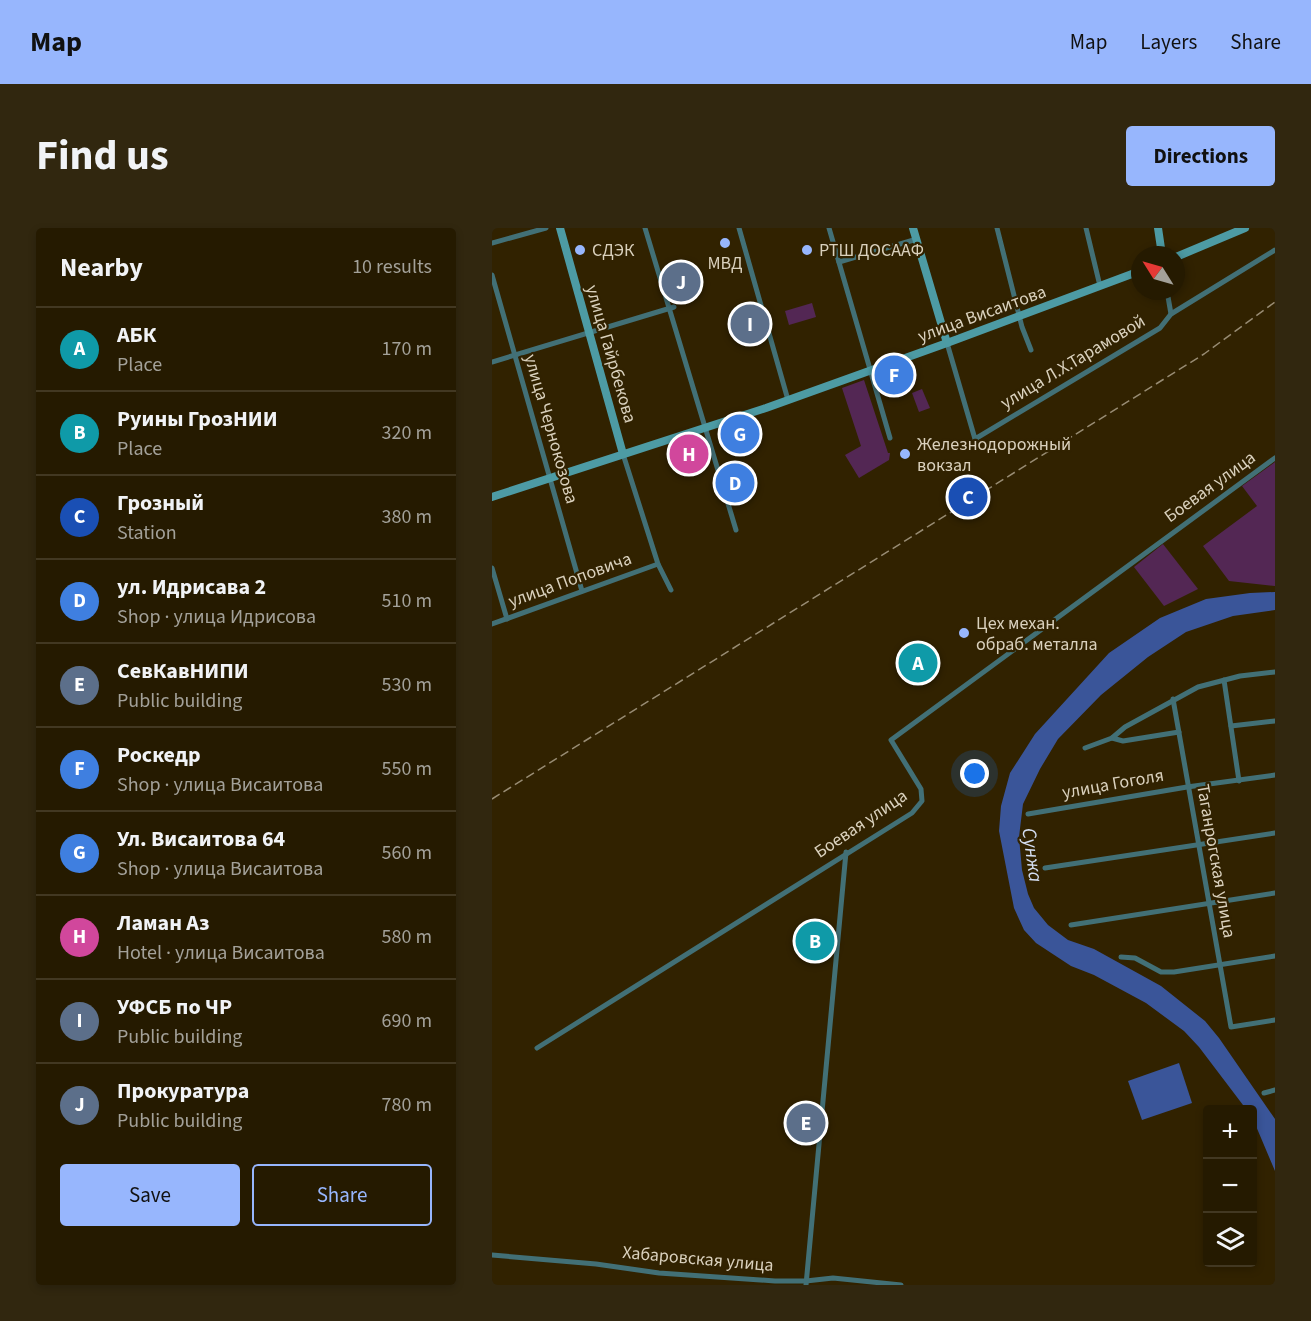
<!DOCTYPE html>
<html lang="en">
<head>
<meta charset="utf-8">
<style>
	body { margin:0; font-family:"Source Sans 3",sans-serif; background:#31270f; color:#f1f3f6 }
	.controls { position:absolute; right:18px; bottom:18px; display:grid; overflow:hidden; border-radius:6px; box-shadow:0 3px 9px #0003 }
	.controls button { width:54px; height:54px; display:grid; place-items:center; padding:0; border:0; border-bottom:2px solid #423822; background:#251a00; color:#f1f3f6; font:30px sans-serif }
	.compass { position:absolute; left:639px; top:18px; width:54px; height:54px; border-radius:50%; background:#251a00; box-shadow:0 3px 9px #0003; rotate:307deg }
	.you { position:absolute; left:483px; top:546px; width:21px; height:21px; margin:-15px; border:4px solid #fff; border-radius:50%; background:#1a73e8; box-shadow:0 0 0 9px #1a73e833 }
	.badge { display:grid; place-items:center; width:39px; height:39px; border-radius:50%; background:#97b6fd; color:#fff; font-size:20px; font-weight:700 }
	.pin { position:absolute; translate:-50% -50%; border:3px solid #fff; box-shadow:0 2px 6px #0006 }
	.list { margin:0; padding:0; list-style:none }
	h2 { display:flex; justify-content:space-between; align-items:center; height:78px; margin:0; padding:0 24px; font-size:26px }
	h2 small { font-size:20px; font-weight:400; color:#a3a199 }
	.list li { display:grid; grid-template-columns:39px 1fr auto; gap:18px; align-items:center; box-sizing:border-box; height:84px; padding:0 24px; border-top:2px solid #423822 }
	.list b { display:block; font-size:22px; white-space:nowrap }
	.list p { margin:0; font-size:20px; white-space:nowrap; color:#a3a199 }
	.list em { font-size:20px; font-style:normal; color:#a3a199 }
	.actions { display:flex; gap:12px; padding:18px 24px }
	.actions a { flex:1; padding:14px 0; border:2px solid #97b6fd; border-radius:6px; text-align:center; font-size:21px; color:#97b6fd }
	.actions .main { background:#97b6fd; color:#111 }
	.icon { flex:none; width:33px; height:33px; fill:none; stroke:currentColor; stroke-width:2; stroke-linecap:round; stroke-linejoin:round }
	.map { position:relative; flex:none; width:783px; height:1057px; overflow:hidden; border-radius:6px }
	header { display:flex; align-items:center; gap:36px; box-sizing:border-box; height:84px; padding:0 30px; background:#97b6fd; color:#111 }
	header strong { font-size:28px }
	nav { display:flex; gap:33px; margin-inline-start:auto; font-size:21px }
	.intro { display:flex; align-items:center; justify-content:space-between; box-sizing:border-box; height:144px; padding:0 36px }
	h1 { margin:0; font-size:42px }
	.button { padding:15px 27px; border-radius:6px; background:#97b6fd; color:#111; font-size:21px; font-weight:700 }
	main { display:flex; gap:36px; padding:0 36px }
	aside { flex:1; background:#251a00; border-radius:6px; box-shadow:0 3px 9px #0003 }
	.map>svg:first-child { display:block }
	.green { fill:#532754 }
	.water { fill:#3a5599 }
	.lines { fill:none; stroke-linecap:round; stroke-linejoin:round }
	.street { stroke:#427076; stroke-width:5 }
	.secondary { stroke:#4d9ba4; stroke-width:8 }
	.rail { stroke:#988c73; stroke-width:1.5; stroke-dasharray:9 4.5; stroke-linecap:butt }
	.poi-dot { fill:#97b6fd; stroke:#312200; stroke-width:2 }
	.labels { text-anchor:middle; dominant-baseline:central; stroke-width:4.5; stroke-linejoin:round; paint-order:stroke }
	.poi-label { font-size:18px; fill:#dad1bd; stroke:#312200; text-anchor:start }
	.street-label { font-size:18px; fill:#dad1bd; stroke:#312200 }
	.water-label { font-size:20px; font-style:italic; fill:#d4def1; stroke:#312200 }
</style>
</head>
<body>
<header>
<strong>Map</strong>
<nav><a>Map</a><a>Layers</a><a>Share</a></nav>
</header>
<div class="intro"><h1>Find us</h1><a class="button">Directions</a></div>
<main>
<aside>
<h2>Nearby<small>10 results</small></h2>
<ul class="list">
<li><span class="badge" style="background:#0f9aa8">A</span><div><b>АБК</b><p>Place</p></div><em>170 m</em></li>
<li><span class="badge" style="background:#0f9aa8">B</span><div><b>Руины ГрозНИИ</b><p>Place</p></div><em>320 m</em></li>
<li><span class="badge" style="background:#1a4fb4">C</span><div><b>Грозный</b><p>Station</p></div><em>380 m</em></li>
<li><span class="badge" style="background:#3f7fe0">D</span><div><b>ул. Идрисава 2</b><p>Shop · улица Идрисова</p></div><em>510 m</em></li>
<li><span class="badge" style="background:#5c6f8a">E</span><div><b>СевКавНИПИ</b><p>Public building</p></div><em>530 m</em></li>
<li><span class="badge" style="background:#3f7fe0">F</span><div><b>Роскедр</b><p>Shop · улица Висаитова</p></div><em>550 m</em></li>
<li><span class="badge" style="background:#3f7fe0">G</span><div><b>Ул. Висаитова 64</b><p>Shop · улица Висаитова</p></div><em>560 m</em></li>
<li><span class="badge" style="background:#d1479c">H</span><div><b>Ламан Аз</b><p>Hotel · улица Висаитова</p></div><em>580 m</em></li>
<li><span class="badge" style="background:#5c6f8a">I</span><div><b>УФСБ по ЧР</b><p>Public building</p></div><em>690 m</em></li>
<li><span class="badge" style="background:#5c6f8a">J</span><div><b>Прокуратура</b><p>Public building</p></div><em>780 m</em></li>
</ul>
<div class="actions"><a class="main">Save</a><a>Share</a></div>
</aside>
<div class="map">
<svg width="783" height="1057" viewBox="0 0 783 1057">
	<rect width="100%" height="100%" fill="#312200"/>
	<!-- green -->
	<g class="green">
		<path d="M320,75L324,89L297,97L293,83Z"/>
		<path d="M372,152L396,225H398L397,232L367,250L353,227L369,218L350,160Z"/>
		<path d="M430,161L438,180L427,184L420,165Z"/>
		<path d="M783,234V358L737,353L711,318L765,278L750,258Z"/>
		<path d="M671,316L706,361L672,378L642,339Z"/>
	</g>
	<!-- water -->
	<g class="water">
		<path d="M783,364V382L741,388L694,404L656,429L609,467L566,511L548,541L531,576L527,609L530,642L536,666L542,680L556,697L576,712L602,721L669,758L713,793L727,810L783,891V943L761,891L760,882L754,881L707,819L692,803L654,775L602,747L579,738L544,715L532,702L522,680L507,603L509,578L518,545L543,506L617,425L668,390L714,371L758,365Z"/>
		<path d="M687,835L700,875L650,892L636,853Z"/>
	</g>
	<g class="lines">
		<!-- street -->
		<g class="street">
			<path d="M153,0L244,302"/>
			<path d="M247,0L296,172"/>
			<path d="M337,0L398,210"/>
			<path d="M505,0L530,99L539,122"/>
			<path d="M594,0L608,58"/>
			<path d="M0,15L54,0"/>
			<path d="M347,34L425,11"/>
			<path d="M0,47L90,363"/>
			<path d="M675,63L679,86"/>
			<path d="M455,115L483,211L668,100L679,86L783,22"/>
			<path d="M0,134L182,79"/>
			<path d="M131,226L166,336L179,362"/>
			<path d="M0,340L15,391"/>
			<path d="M0,396L166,336"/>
			<path d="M732,452L747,553"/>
			<path d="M681,471L739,799L783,792"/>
			<path d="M739,498L783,493"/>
			<path d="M620,510L631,513L687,504"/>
			<path d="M593,520L620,510L633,499L706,459L748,448L783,444"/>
			<path d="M536,586L695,559L783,547"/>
			<path d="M553,640L783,605"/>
			<path d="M579,697L783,665"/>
			<path d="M629,729L643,730L669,744H682L783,728"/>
			<path d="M45,820L420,585L430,573L429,561L399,512L783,230"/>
			<path d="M772,865L783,862"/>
			<path d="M0,1027L104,1036L167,1045L283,1053H314L341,1050L409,1057"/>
			<path d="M314,1057L354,624"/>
		</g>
		<!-- secondary -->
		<g class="secondary">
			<path d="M68,0L131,226"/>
			<path d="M421,0L455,115"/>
			<path d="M666,0L670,27"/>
			<path d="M684,29L753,0"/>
			<path d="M0,269L274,180L455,115L648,43"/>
		</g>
		<!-- rail -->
		<path class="rail" d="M0,571L712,126L783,74"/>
	</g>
	<!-- markers -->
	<g class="poi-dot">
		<circle cx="233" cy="15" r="6"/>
		<circle cx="88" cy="22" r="6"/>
		<circle cx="315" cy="22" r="6"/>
		<circle cx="413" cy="226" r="6"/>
		<circle cx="472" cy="405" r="6"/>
	</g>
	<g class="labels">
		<!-- poi labels -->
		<g class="poi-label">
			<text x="100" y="22">СДЭК</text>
			<text x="327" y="22">РТШ ДОСААФ</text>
			<text x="233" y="35" text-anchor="middle">МВД</text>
			<text x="425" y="216">Железнодорожный<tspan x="425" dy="21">вокзал</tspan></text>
			<text x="484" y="395">Цех механ.<tspan x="484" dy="21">обраб. металла</tspan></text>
		</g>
		<!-- street labels -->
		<g class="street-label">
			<text transform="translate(490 86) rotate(-20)">улица Висаитова</text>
			<text transform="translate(119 126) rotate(74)">улица Гайрбекова</text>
			<text transform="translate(581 134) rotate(-31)">улица Л.Х.Тарамовой</text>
			<text transform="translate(59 201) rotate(74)">улица Чернокозова</text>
			<text transform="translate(718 259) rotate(-36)">Боевая улица</text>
			<text transform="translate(78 352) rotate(-20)">улица Поповича</text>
			<text transform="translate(621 556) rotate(-10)">улица Гоголя</text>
			<text transform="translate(369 596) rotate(-34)">Боевая улица</text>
			<text transform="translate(724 633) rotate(80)">Таганрогская улица</text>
			<text transform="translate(206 1031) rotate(5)">Хабаровская улица</text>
		</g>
		<!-- water labels -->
		<g class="water-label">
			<text transform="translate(540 627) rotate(82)">Сунжа</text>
		</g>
	</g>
</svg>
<div class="controls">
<button>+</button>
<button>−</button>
<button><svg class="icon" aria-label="layers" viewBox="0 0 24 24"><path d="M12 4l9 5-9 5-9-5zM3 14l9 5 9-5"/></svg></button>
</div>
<svg class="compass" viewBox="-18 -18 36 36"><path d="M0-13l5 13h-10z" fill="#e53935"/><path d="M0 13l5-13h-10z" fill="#a3a199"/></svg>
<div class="you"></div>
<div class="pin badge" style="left:426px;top:435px;background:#0f9aa8">A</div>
<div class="pin badge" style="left:323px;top:713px;background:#0f9aa8">B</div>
<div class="pin badge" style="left:476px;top:269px;background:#1a4fb4">C</div>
<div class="pin badge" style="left:243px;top:255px;background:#3f7fe0">D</div>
<div class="pin badge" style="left:314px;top:895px;background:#5c6f8a">E</div>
<div class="pin badge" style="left:402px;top:147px;background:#3f7fe0">F</div>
<div class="pin badge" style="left:248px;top:206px;background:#3f7fe0">G</div>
<div class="pin badge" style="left:197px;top:226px;background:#d1479c">H</div>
<div class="pin badge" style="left:258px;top:96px;background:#5c6f8a">I</div>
<div class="pin badge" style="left:189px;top:54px;background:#5c6f8a">J</div>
</div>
</main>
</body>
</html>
